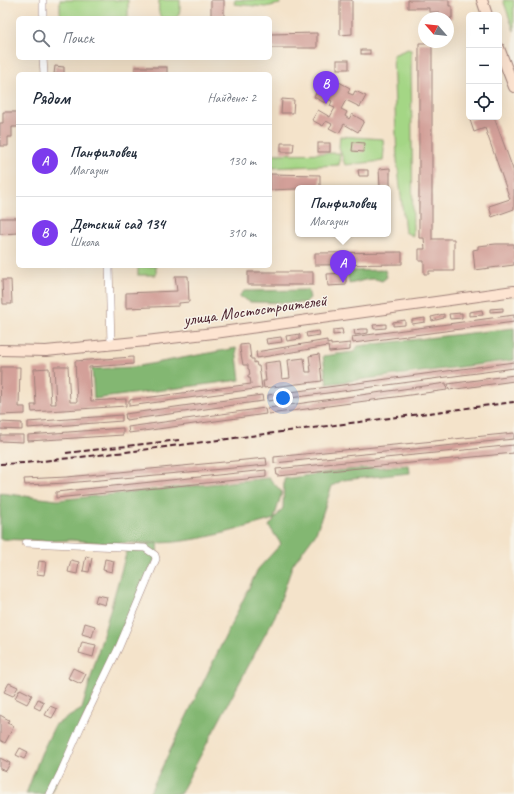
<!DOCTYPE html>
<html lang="ru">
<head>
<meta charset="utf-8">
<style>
	body { margin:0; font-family:Caveat,sans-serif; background:#f6f6f7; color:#1f2937 }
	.controls { position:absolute; right:12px; top:12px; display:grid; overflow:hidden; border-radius:6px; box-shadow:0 4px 16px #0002 }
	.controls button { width:36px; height:36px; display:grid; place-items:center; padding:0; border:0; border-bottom:1px solid #e0e1e3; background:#fff; color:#1f2937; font:20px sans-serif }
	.compass { position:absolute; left:418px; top:12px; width:36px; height:36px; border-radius:50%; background:#fff; box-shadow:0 4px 16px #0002; rotate:298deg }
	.you { position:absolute; left:283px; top:398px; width:14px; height:14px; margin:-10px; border:3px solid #fff; border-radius:50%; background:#1a73e8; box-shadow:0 0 0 6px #1a73e833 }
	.badge { display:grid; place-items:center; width:26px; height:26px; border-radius:50%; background:#7c3aed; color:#fff; font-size:13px; font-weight:700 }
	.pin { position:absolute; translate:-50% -33px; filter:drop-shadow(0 1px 2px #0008) }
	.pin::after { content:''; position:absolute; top:21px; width:14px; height:12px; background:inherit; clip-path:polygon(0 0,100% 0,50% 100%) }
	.popup { position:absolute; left:295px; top:185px; width:96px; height:52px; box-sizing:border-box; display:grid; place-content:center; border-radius:6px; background:#fff; filter:drop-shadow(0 1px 3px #0005); font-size:13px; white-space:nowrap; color:#747a83 }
	.popup b { font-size:15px; color:#1f2937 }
	.popup::after { content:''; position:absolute; left:50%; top:100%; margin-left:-8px; border:8px solid transparent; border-top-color:#fff }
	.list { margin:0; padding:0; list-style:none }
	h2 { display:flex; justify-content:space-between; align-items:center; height:52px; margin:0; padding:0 16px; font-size:17px }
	h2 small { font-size:13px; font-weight:400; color:#747a83 }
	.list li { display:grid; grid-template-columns:26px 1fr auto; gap:12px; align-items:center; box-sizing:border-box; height:72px; padding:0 16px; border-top:1px solid #e0e1e3 }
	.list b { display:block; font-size:15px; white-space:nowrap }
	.list p { margin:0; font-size:13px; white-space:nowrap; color:#747a83 }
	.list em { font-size:13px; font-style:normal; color:#747a83 }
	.icon { flex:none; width:22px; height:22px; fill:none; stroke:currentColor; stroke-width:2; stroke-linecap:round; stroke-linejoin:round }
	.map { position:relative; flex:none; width:514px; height:794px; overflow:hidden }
	.search { position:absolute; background:#fff; box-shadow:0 4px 16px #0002; left:16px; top:16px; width:256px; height:44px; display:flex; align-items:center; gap:10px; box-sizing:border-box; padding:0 14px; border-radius:6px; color:#747a83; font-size:15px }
	.panel { position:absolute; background:#fff; box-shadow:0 4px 16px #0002; left:16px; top:72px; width:256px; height:196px; border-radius:6px }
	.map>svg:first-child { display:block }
	.green { fill:#a4d685; stroke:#777a58 }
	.forest { fill:#83b772; stroke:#666b4e }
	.building { fill:#d3a099 }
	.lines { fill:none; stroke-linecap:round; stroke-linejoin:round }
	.street-casing { stroke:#9f817a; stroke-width:8 }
	.secondary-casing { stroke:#9f817a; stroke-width:12 }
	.street { stroke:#fff; stroke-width:7 }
	.secondary { stroke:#fde4d1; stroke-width:10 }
	.rail { stroke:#4a1f2b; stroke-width:2; stroke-dasharray:6 3; stroke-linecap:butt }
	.labels { text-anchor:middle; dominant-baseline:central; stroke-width:3; stroke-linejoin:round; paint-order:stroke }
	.street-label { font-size:17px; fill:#4a1f2b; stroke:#f7f3e8 }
</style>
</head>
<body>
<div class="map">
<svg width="514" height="794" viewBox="0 0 514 794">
	<rect width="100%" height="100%" fill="#f7f3e8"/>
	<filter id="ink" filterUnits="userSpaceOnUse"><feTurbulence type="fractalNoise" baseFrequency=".025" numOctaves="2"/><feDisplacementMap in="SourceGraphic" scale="8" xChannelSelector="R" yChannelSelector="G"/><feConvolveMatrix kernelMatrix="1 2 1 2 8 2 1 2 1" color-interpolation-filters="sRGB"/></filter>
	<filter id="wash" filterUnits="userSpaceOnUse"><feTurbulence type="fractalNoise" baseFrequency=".012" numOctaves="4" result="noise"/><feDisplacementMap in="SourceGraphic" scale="16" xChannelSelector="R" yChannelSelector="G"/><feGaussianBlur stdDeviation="0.9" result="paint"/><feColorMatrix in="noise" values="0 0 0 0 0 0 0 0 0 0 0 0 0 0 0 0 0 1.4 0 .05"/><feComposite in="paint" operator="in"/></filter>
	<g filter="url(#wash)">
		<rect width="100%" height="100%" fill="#f4e3ca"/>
		<!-- green -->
		<g class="green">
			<rect x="60" y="0" width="68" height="18"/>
			<path d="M159,0H180C180,7 181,13 176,18H162C157,13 159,7 159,0Z"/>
			<path d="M235,0H281L280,4L265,7L234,4Z"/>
			<path d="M503,0H514V31Z"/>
			<path d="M408,49L411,50L413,236L405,232L397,160L393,55Z"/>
			<path d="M340,136L383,139L384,150L383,161L345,165L339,147Z"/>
			<path d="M340,153L339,165L270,168V154Z"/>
			<rect x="138" y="266" width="18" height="9"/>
		</g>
		<!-- forest -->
		<g class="forest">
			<path d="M385,270L387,277L382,281C370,276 361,282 349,284L347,271Z"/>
			<path d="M308,290L310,298L305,303L250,302L239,296L244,291Z"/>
			<path d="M514,328V360L327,384L323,356L354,352L358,346Z"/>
			<path d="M236,348L240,380L94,399L92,369L134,367Z"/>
			<path d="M409,465L410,473L343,480L332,486L316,533L293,564L275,616L180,794H149L258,569L281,544L269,526L283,508L284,479L336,471Z"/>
			<path d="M269,478L282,492L274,519C236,530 198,542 159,543L155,559L50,794H26L41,754L55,725L82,709L128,547L157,543H106L71,540L51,541L0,539V493L57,500Z"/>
		</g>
		<g id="blocks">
			<!-- building -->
			<g class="building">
				<rect x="211" y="0" width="13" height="18"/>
				<path d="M340,0H352V34L340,35Z"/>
				<path d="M408,0H449V6H452V18H450V23H448V18H439V12H429V8H408Z"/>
				<path d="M317,33V48H270V34Z"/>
				<path d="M419,43H432V239H454V271H429V274H424V261H419V249H425L424,238H419Z"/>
				<rect x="361" y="50" width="9" height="4"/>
				<rect x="337" y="60" width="12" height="9"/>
				<path d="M55,66L64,67V74H54Z"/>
				<rect x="135" y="67" width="32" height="7"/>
				<path d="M339,82L350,88L348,93L353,95L355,91L366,96L360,107L346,100L341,109L347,112L345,116L349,119L352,114L364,121L358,132L344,124L339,133L329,128L332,124L326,121L323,126L312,120L318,110L330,117L335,108L330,106L332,101L328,99L325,103L314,97L321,85L333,92Z"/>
				<path d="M282,99L294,100L293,113H281Z"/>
				<path d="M3,112H18V127H12V137H8V146H0V123H3Z"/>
				<path d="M479,117H494L514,172V209L492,217L489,206L510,199L485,128L474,132L470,120Z"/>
				<path d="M353,142L365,143L364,152L352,151Z"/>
				<path d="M281,143H294L293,152H281Z"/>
				<rect x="318" y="143" width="12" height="9"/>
				<path d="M390,168V187H380L379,169Z"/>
				<path d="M358,170H368V176H359Z"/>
				<path d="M270,174L320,175V188L270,190Z"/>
				<path d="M0,218H18V233L0,234Z"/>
				<path d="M496,244H514V265L475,270L473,250L478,249V246Z"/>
				<path d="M402,252V264L315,265V253Z"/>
				<rect x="248" y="272" width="65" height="13"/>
				<path d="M346,273V285L328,286L327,274Z"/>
				<path d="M175,276H188L189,302L179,303V306L126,308V293L177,291Z"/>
				<path d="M2,280H11L12,304H3Z"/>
				<path d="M503,308V311L490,312V309Z"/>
				<path d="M482,310L483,315L469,316V312Z"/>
				<path d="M462,313V318L450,319L449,314Z"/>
				<path d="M444,314V318L432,321L431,317Z"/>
				<path d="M514,315V322L353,343L352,337Z"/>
				<path d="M425,318V322L412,324V320Z"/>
				<path d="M405,320V325L393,326V322Z"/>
				<path d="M386,324V328L374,329L373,325Z"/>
				<path d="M342,329L343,334L333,335V330Z"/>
				<path d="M361,329H368V333L355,335L354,330Z"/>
				<path d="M319,331L320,335L307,337L306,333Z"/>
				<path d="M300,334V339L287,341L286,336Z"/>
				<path d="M281,337L282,342L267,344L266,339Z"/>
				<path d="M327,340V344L331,343V345L350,343V350L329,352L328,346L257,358L256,352Z"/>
				<path d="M249,344L251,359H254V363L256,362L257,366H259L262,388L129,406V400L251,384L250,378H248V375H250L249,369H248V365H243L240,349V345Z"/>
				<path d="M319,354L322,381L264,388L263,381H266L264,363L280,361L282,379L290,378L288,360L304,358L306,372H311L309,356Z"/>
				<path d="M133,357V364L89,367L91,401L126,399V406L32,412L31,405H36L34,369L49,368L51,404H56L54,366H68L70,402H77L75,361Z"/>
				<path d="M514,362V368L268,401V395Z"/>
				<path d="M1,367H20L19,407H25V414L0,415Z"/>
				<path d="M514,375V381L449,390L448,384Z"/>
				<path d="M446,383L447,390L269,414L268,408Z"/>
				<path d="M262,395L263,401L126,420L125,414Z"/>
				<path d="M265,408L266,414L129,433L128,427Z"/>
				<path d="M122,415V421L28,428V422Z"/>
				<path d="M0,422L22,423V430L0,429Z"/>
				<path d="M123,428V435L28,441V435Z"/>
				<path d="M514,433V439L274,463V457Z"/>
				<path d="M0,435H23V442L0,441Z"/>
				<path d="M514,445V453L277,476L276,469Z"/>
				<path d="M266,458L267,465L67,483L25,485L24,479L67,477Z"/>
				<path d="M266,470V477L56,498V492Z"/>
				<path d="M86,556L92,558L89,572L83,571Z"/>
				<path d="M105,559L114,561L112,572L103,570Z"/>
				<path d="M71,560L79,562L77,574L68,572Z"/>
				<path d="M39,561L46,562L44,575L37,574Z"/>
				<path d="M97,595L107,597L105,605L95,602Z"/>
				<path d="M85,623L95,626L92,637L82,634Z"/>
				<path d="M82,642L96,645L93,657L79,653Z"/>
				<path d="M73,668L86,674L81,684L68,678Z"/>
				<path d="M9,683L18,687L13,696L4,692Z"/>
				<path d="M20,689L32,695L27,704L15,698Z"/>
				<path d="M38,699L44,702L40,710L34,707Z"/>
				<path d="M50,706L57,709L52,718L45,715Z"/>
				<path d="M0,715L9,720L7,723L14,726L5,743L0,740Z"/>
				<path d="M20,748L28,752L24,759L16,755Z"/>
				<path d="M0,758L10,763L6,771L0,769Z"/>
			</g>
		</g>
	</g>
	<g filter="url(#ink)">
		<use href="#blocks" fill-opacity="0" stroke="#9f817a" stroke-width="1"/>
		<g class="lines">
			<!-- street casing -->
			<g class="street-casing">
				<g id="street">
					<path d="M43,0V18"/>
					<path d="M43,58L44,74"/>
					<path d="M109,266L111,344"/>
					<path d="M26,543L145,548L155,555L156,559L119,647L81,726L61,772L50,794"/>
				</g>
			</g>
			<!-- secondary casing -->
			<g class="secondary-casing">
				<g id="secondary">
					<path d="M482,0L487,15"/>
					<path d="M499,48L514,87"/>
					<path d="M0,350L46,351L146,341L222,332L514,291"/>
				</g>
			</g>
			<!-- street -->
			<use href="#street" class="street"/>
			<!-- secondary -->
			<use href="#secondary" class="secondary"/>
			<!-- rail -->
			<g class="rail">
				<path d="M66,453L179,440"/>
				<path d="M0,464L24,463L126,452L514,402"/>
			</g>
		</g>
	</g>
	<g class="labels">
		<!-- street labels -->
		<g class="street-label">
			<text transform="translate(255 310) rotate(-8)">улица Мостостроителей</text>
		</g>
	</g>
</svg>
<div class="controls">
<button>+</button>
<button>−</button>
<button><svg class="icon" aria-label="locate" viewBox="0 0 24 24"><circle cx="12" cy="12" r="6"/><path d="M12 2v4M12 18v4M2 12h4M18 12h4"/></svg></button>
</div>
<svg class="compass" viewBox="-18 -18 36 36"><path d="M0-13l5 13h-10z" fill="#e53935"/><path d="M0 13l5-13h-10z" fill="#747a83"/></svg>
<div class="you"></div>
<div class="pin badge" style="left:343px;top:283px">A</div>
<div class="popup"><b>Панфиловец</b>Магазин</div>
<div class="pin badge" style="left:326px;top:104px">B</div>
<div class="search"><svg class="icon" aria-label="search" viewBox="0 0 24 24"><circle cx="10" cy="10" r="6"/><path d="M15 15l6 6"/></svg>Поиск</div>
<section class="panel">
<h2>Рядом<small>Найдено: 2</small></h2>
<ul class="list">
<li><span class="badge">A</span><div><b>Панфиловец</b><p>Магазин</p></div><em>130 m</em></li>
<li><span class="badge">B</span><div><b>Детский сад 134</b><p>Школа</p></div><em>310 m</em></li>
</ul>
</section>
</div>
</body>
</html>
